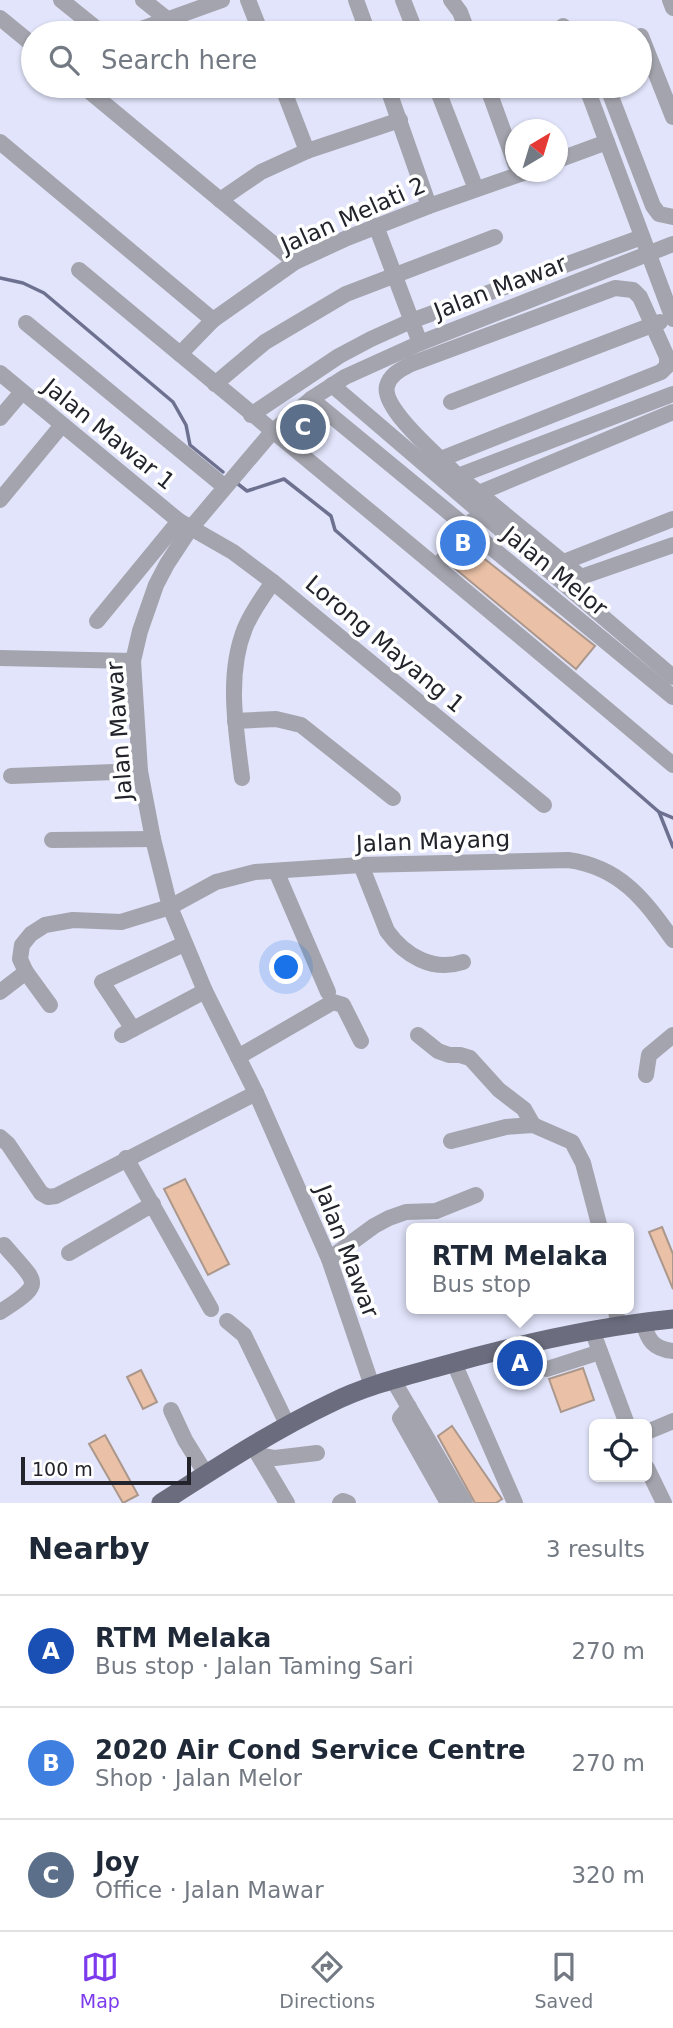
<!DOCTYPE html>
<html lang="en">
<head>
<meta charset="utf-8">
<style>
	body { margin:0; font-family:"DejaVu Sans",sans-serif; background:#f6f6f7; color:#1f2937 }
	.controls { position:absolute; right:21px; bottom:21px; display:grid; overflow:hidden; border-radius:10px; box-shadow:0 2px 5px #0004 }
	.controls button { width:63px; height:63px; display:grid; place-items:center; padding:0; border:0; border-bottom:2px solid #e0e1e3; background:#fff; color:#1f2937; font:35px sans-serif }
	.compass { position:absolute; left:505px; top:119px; width:63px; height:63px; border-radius:50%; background:#fff; box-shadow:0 2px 5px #0004; rotate:38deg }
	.scale { position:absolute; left:21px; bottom:18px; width:170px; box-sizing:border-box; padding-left:7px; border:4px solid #22232b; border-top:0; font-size:19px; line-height:24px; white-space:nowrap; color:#22232b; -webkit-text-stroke:5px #fff; paint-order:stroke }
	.you { position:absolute; left:287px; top:968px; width:24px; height:24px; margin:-18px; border:5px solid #fff; border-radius:50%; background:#1a73e8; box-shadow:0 0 0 10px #1a73e833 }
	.badge { display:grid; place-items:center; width:46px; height:46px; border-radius:50%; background:#7c3aed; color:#fff; font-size:23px; font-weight:700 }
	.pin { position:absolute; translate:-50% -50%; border:4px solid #fff; box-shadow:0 2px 7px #0006 }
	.popup { position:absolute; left:406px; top:1223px; width:228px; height:91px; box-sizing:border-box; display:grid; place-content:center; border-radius:10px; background:#fff; filter:drop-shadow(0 2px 5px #0005); font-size:23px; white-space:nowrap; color:#747a83 }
	.popup b { font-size:26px; color:#1f2937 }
	.popup::after { content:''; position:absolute; left:50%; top:100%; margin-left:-14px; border:14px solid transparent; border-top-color:#fff }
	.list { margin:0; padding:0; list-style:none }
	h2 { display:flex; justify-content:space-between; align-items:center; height:91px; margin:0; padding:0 28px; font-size:30px }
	h2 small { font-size:23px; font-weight:400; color:#747a83 }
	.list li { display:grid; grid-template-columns:46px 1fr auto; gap:21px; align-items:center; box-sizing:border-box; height:112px; padding:0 28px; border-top:2px solid #e0e1e3 }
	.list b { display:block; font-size:26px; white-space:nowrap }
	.list p { margin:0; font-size:23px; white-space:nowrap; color:#747a83 }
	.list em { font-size:23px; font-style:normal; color:#747a83 }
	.icon { flex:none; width:38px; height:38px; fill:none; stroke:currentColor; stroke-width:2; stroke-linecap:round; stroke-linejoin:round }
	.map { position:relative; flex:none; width:673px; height:1503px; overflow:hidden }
	.search { position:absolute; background:#fff; box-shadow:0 2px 5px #0004; left:21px; right:21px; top:21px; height:77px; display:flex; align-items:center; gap:18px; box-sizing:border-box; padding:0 24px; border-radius:38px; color:#747a83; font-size:26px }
	.sheet { height:427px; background:#fff }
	nav { display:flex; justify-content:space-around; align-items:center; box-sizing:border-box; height:98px; border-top:2px solid #e0e1e3; background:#fff; font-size:19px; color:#747a83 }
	nav a { display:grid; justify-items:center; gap:4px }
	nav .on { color:#7c3aed }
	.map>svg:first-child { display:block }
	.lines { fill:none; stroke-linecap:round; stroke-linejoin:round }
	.stream { stroke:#6d718f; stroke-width:3.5 }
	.building { fill:#eac1a6; stroke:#ab978b; stroke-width:2 }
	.minor { stroke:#a3a4ad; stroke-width:16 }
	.major { stroke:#6b6d7e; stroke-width:19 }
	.labels { text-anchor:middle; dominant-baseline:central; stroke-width:7; stroke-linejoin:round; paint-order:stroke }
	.street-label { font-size:23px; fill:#22232b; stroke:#fff }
</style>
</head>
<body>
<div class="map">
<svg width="673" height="1503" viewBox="0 0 673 1503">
	<rect width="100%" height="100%" fill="#e1e4fa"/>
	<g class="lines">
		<!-- stream -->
		<g class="stream">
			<path d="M0,278L23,283L44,293L173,402L186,425L190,445L223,472"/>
			<path d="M238,484L247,491L284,479L331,516L335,530L659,812L673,847"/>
			<path d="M659,812L673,818"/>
		</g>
	</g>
	<!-- building -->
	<g class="building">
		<path d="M467,545L595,646L576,669L452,566Z"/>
		<path d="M185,1179L229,1264L208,1275L164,1189Z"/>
		<path d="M662,1227L673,1254V1289L649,1232Z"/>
		<path d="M583,1368L594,1400L561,1412L549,1379Z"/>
		<path d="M141,1370L157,1402L143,1409L127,1377Z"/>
		<path d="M452,1426L502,1499L496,1503H475L438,1436Z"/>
		<path d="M105,1435L138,1495L123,1503L89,1444Z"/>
	</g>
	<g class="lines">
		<!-- minor -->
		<g class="minor">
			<path d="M61,0L102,33"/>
			<path d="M143,0L167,19"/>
			<path d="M248,0L261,33"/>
			<path d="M356,0L368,33"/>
			<path d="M403,0L416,33"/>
			<path d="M451,0L460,12L468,33"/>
			<path d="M670,0L673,8"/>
			<path d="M0,18L33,45"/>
			<path d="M563,26L566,33"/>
			<path d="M130,33L222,0"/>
			<path d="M641,36L673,117"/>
			<path d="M83,86L295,262"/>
			<path d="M282,86L307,151"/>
			<path d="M387,86L429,206"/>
			<path d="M436,86L476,189"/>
			<path d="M487,86L516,166"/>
			<path d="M586,86L673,319"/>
			<path d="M607,86L653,206L659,214L673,217"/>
			<path d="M0,142L213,320"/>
			<path d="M558,160L607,142"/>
			<path d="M220,200L261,172L307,151L400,120"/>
			<path d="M376,226L420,343"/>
			<path d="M79,270C277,435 476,598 673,765"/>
			<path d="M26,323L225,487"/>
			<path d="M180,354L213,320L295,262L347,238L429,206L526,172"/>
			<path d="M0,373L179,521L233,552L273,582L544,805"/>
			<path d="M215,384L265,342L346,294L495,237"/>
			<path d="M332,385L673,677"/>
			<path d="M311,399L673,697"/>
			<path d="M451,402L660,322"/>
			<path d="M251,415L339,356L371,339L411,321L642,237"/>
			<path d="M0,418L22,392"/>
			<path d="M441,459L661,372L667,366V357L640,297L633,290L615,288L411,364C402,369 390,374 387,386C381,409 442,459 458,476L581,577"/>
			<path d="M453,481L458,476L673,394"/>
			<path d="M479,493L673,412"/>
			<path d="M0,500L62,425"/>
			<path d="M564,562L673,519"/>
			<path d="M438,566L472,521"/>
			<path d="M573,584L581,577L673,545"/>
			<path d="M97,621L179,521"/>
			<path d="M0,658L133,661"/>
			<path d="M235,721L276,719L301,725L393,798"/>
			<path d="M11,776L140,771"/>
			<path d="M242,778C236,729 226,675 245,628C252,611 263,596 273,582"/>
			<path d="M52,840L153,839"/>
			<path d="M361,865L387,931C405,956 433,972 463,962"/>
			<path d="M276,871L328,992"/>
			<path d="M0,992L26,972"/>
			<path d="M50,1005L26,972L20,959L22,945L31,934L45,925L73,920L121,922L170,907L216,882L255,872L361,865L568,860C620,867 644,899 673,940"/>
			<path d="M133,1029L102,982L184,944"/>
			<path d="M122,1035L205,991"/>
			<path d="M418,1035L438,1051L449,1055H460L470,1058L499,1090L524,1109L533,1125"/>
			<path d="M238,1057L333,1002L343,1005L361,1041"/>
			<path d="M646,1075L649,1055L673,1035"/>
			<path d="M0,1137L8,1144L41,1193L48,1197L56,1196L256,1093"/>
			<path d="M451,1141L506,1127L533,1125L572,1142L583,1163L600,1228"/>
			<path d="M126,1158L211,1309"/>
			<path d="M69,1253L153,1204"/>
			<path d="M329,1259L374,1226L389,1218L406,1212L436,1211L476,1195"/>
			<path d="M616,1309L618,1326"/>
			<path d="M0,1312C47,1282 37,1284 4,1245"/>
			<path d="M227,1321L244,1335L288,1426"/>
			<path d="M643,1322C648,1340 653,1349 673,1351"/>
			<path d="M592,1330L627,1424"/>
			<path d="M454,1363L515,1503"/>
			<path d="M547,1369L600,1352"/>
			<path d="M393,1380L465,1503"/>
			<path d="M372,1386L329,1259L256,1093L205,991L170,907L153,839L140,771L133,661L140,631L156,585L167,564L190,529L272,432L311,399L345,377L420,343L673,244"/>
			<path d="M409,1407L400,1418L448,1503"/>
			<path d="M171,1410L185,1440L206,1474"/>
			<path d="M647,1432L673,1421"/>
			<path d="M253,1446L287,1503"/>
			<path d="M259,1455L275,1458L317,1453"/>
			<path d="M647,1468L664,1503"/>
			<path d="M340,1503L343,1501L348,1503"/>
		</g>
		<!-- major -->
		<path class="major" d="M161,1503C216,1468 272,1431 331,1403C365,1386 402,1377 438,1367C515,1345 593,1327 673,1319"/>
	</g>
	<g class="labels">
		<!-- street labels -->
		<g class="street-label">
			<text transform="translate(353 215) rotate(-24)">Jalan Melati 2</text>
			<text transform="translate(500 287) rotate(-21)">Jalan Mawar</text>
			<text transform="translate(109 434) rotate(39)">Jalan Mawar 1</text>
			<text transform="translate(555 571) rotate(39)">Jalan Melor</text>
			<text transform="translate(385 644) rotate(40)">Lorong Mayang 1</text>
			<text transform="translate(119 731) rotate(-94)">Jalan Mawar</text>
			<text transform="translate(433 841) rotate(-2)">Jalan Mayang</text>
			<text transform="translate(347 1251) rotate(69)">Jalan Mawar</text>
		</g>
	</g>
</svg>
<div class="controls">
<button><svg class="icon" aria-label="locate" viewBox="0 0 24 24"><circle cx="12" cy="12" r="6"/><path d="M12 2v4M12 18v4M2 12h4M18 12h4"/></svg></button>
</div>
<svg class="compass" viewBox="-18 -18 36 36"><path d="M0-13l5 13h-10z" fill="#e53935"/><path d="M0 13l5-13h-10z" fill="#747a83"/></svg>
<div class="scale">100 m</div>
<div class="you"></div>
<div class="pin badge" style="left:520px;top:1363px;background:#1a4fb4">A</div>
<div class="popup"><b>RTM Melaka</b>Bus stop</div>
<div class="pin badge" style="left:463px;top:543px;background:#3f7fe0">B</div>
<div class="pin badge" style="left:303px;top:427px;background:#5c6f8a">C</div>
<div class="search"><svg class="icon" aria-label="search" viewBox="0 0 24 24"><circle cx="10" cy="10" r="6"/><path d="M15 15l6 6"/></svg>Search here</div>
</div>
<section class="sheet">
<h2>Nearby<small>3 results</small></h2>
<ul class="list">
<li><span class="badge" style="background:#1a4fb4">A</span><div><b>RTM Melaka</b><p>Bus stop · Jalan Taming Sari</p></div><em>270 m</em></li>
<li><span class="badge" style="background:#3f7fe0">B</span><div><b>2020 Air Cond Service Centre</b><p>Shop · Jalan Melor</p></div><em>270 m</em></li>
<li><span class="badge" style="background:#5c6f8a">C</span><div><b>Joy</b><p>Office · Jalan Mawar</p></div><em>320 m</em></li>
</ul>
</section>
<nav>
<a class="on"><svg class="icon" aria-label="map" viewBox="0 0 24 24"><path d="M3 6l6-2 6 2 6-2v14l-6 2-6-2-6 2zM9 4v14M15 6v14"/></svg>Map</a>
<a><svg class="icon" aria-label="directions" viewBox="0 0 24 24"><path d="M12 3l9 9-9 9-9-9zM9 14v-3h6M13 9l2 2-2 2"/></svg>Directions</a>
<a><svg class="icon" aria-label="saved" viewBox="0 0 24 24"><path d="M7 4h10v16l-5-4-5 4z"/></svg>Saved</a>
</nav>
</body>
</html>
